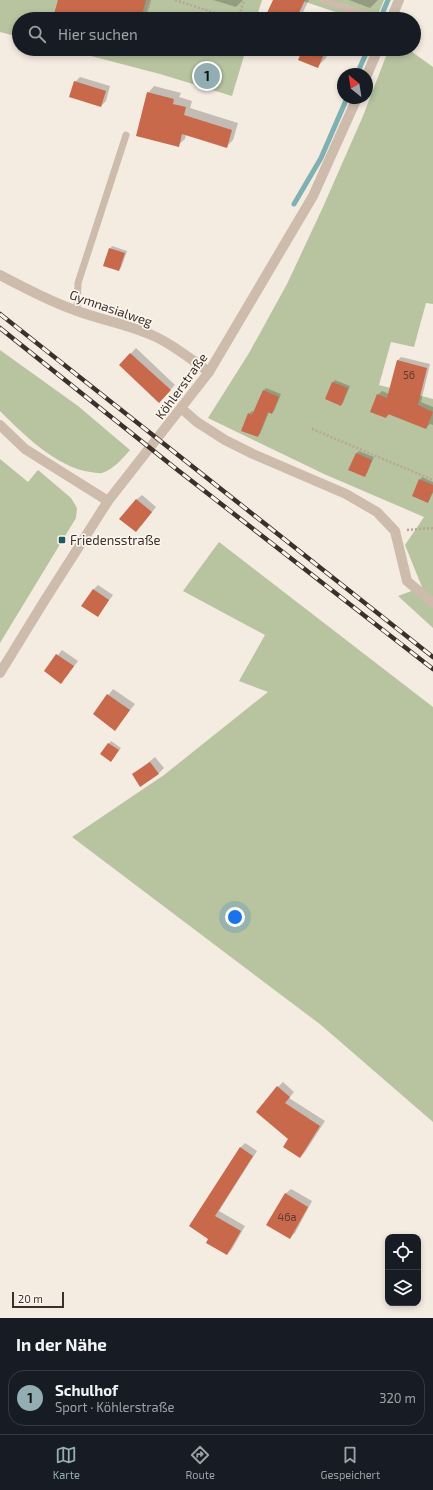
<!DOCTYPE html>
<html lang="de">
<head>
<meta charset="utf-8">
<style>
	body { margin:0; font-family:"Exo 2",sans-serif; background:#242831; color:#f1f3f6 }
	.controls { position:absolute; right:12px; bottom:12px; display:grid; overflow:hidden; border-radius:8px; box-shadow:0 2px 6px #0003 }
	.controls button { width:36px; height:36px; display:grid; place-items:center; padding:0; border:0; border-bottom:1px solid #363941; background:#171b24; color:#f1f3f6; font:20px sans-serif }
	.compass { position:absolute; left:337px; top:68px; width:36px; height:36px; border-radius:50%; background:#171b24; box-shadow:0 2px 6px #0003; rotate:330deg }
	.scale { position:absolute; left:12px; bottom:10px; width:52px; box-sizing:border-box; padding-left:4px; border:2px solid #3b302b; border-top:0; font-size:11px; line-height:14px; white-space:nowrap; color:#3b302b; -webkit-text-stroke:3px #fbf5ee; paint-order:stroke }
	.you { position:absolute; left:235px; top:917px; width:14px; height:14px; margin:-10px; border:3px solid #fff; border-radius:50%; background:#1a73e8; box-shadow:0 0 0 6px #1a73e833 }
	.badge { display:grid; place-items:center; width:26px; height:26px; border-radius:50%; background:#92aeb2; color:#111; font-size:13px; font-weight:700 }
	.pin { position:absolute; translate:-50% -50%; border:2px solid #fff; box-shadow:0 1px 4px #0006 }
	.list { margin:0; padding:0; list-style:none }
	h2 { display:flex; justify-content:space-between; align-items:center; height:52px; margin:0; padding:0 16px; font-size:17px }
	h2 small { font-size:13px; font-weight:400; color:#9ea1a6 }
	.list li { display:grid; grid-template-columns:26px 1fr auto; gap:12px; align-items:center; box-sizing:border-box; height:56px; margin:0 8px 8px; padding:0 8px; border:1px solid #363941; border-radius:16px }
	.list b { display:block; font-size:15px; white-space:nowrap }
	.list p { margin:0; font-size:13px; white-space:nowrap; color:#9ea1a6 }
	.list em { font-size:13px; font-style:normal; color:#9ea1a6 }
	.icon { flex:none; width:22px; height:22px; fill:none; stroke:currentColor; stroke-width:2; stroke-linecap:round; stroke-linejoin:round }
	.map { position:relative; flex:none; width:433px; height:1318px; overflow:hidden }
	.search { position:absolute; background:#171b24; box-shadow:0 2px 6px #0003; left:12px; right:12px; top:12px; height:44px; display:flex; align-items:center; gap:10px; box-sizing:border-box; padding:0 14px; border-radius:22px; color:#9ea1a6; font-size:15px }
	.sheet { height:116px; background:#171b24 }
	nav { display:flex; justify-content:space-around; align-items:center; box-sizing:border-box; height:56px; border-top:1px solid #363941; background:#171b24; font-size:11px; color:#9ea1a6 }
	nav a { display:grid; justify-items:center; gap:2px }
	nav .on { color:#92aeb2 }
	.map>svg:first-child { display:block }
	.green { fill:#b8c4a0 }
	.shadow { fill:#0003 }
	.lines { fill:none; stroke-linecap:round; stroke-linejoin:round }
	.stream { stroke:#7fb0b2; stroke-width:5 }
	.building { fill:#c8694b }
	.path { stroke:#b9a596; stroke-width:2.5; stroke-dasharray:2 2; stroke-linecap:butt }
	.service { stroke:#cdbbac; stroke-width:7 }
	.minor { stroke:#cdbbac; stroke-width:10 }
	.tertiary { stroke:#cdbbac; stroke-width:10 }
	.rail-casing { stroke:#3b302b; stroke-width:4.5 }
	.rail { stroke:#fbf5ee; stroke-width:3; stroke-dasharray:9; stroke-linecap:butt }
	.poi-dot { fill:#1f5a5e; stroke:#fbf5ee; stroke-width:1.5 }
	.labels { text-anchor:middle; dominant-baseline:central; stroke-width:3.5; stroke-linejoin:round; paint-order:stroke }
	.number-label { font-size:11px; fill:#5e3e33 }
	.street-label { font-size:13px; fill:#3b302b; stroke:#fbf5ee }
	.poi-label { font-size:13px; fill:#3b302b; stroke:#fbf5ee; text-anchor:start }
</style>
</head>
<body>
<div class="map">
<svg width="433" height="1318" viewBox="0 0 433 1318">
	<rect width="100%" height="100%" fill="#f4ebe1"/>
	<!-- green -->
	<g class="green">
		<path d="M0,0H262L256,19H19V37L0,32Z"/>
		<path d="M300,0H384L376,19H356Z"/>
		<path d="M64,49H246L232,96L160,74Z"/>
		<path d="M393,49H408L433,67V304L426,303L414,347L391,342L379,385L433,399V628L398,596L422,587L405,545L424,517L324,474L208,418L249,353L287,284L323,207L363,116L388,51Z"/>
		<path d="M0,350L78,406L130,450C122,459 114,469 102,473C99,474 94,472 90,472C56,467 23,434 0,411Z"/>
		<path d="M0,459L28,482L38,470L71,498L77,508L76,518L0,643Z"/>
		<path d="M219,542L433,707V1122L321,1025L72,837L164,775L268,692L239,681L265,635L183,591Z"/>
	</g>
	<!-- shadow -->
	<g class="shadow">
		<path d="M59,0H151L145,19H76Z"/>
		<path d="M213,0H243L236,7Z"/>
		<path d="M274,0H309L302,14L313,19H276Z"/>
		<path d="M349,0H378L370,8Z"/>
		<path d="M301,49H330L326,58L317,67L304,50Z"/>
		<path d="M80,77L110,86L106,101L101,106L75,82Z"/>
		<path d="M154,86L181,93L179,97L192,101L190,108L238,123L233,140L226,147L186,134L185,139L178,145L148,93Z"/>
		<path d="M112,246L127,251L121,268L119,270L110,249Z"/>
		<path d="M136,348L175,385L159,401L120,365Z"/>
		<path d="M401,357L430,364L421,402L433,407V425L430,424L426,428L390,414L386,417L378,395L382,391L389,394L398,360Z"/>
		<path d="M335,380L350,386L343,403L341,405L326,399L333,382Z"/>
		<path d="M266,388L281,394L274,411L272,413L269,412L260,434L257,436L243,430L249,414L252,411L254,412L264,390Z"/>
		<path d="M359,451L374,457L367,473L365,476L350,470L357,453Z"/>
		<path d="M422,477L433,482V493L428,502L420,480Z"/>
		<path d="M142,495L156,507L141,526L136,500Z"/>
		<path d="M98,585L113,595L98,616L93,590Z"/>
		<path d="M62,650L78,661L66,677L45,671Z"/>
		<path d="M113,689L135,704L115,729L94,714Z"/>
		<path d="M111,741L121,748L111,761L101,753Z"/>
		<path d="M155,757L164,768L159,773L133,775Z"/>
		<path d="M283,1082L294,1092L289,1098L325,1121L305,1152L300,1157L289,1139L278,1087Z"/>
		<path d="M245,1143L257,1151L219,1211L245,1226L232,1249L227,1254L210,1238L191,1226L240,1148Z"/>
		<path d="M291,1189L312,1201L295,1233L289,1238L285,1194Z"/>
	</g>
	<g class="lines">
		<!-- stream -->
		<g class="stream">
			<path d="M380,19L388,0"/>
			<path d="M357,74L368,49"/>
			<path d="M294,204L321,158L347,98"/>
		</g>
	</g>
	<!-- building -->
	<g class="building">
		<path d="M58,0H146L141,19H72L54,14Z"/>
		<path d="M273,0H305L296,19H275L266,15Z"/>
		<path d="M303,49H326L318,68L298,60Z"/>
		<path d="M74,81L106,91L101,107L69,97Z"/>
		<path d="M147,92L174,99L173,104L186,107L184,115L232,130L227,148L182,134L179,147L136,136Z"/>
		<path d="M109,248L125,253L119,271L103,266Z"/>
		<path d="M130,353L171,390L159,403L119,365Z"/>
		<path d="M397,360L427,368L418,405L433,412L426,429L388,414L386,418L370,412L377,394L387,398Z"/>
		<path d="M332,382L348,388L341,406L325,399Z"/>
		<path d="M263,390L279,397L272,414L268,412L258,437L241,431L248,413L252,415Z"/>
		<path d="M356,453L372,460L365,477L348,470Z"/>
		<path d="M419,479L433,485V491L428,503L412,496Z"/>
		<path d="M136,499L152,512L136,532L119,519Z"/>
		<path d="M93,589L109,600L98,617L81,606Z"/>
		<path d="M56,654L74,666L61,684L44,671Z"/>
		<path d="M107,694L130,710L115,731L93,714Z"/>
		<path d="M108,743L119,750L111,762L100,754Z"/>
		<path d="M150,762L159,774L140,787L132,774Z"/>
		<path d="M277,1086L290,1097L285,1103L320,1126L300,1158L283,1147L288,1139L256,1112Z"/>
		<path d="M240,1147L253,1156L215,1216L241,1231L227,1255L206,1243L208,1239L189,1226Z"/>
		<path d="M285,1193L308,1207L290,1239L266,1225Z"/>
	</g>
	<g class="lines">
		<!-- path -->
		<g class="path">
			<path d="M175,0L234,19"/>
			<path d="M141,18L145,19L151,0"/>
			<path d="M238,19L244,0"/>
			<path d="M312,429L433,480"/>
			<path d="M407,530L433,528"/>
		</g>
		<!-- service -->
		<g class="service">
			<path d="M323,0L379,19"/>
			<path d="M77,311L78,283L126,135"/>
		</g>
		<!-- minor -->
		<g class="minor">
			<path d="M0,275C23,287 47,300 72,309C99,320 129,324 156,337C175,346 192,360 209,372"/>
			<path d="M182,409L197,422L225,440L253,454L346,494L377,512L395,531L407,581L433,603"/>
			<path d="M0,425L25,449L108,501"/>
		</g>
		<!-- tertiary -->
		<g class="tertiary">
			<path d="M391,19L399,0"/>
			<path d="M367,75L378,49"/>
			<path d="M0,673L43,603L108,501L209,372L313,196L357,98"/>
		</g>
		<!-- rail casing -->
		<g class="rail-casing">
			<g id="rail">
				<path d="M0,314L433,657"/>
				<path d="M0,328L175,468L433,669"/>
			</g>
		</g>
		<!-- rail -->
		<use href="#rail" class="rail"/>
	</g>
	<!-- markers -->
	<rect class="poi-dot" x="58" y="536" width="8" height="8" rx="2"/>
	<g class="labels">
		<!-- number labels -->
		<g class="number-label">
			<text x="409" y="374">56</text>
			<text x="287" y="1216">46a</text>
		</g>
		<!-- street labels -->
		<g class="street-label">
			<text transform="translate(111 308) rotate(19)">Gymnasialweg</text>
			<text transform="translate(181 386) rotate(-54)">Köhlerstraße</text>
		</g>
		<!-- poi labels -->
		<g class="poi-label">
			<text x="70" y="540">Friedensstraße</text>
		</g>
	</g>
</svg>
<div class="controls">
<button><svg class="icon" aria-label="locate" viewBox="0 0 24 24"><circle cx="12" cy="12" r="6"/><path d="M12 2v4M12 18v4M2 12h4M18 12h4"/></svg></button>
<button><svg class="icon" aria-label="layers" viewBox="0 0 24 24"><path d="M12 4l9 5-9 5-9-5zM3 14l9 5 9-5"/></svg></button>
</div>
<svg class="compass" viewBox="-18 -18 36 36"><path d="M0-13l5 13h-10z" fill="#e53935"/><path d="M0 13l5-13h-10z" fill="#9ea1a6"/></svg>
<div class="scale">20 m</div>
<div class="you"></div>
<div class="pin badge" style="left:207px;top:76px">1</div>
<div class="search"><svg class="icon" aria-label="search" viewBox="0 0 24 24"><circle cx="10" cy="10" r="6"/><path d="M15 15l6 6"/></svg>Hier suchen</div>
</div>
<section class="sheet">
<h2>In der Nähe<small></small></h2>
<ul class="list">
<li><span class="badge">1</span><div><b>Schulhof</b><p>Sport · Köhlerstraße</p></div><em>320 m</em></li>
</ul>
</section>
<nav>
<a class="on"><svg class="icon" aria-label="map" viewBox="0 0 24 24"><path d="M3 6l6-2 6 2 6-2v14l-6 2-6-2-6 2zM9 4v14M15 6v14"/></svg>Karte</a>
<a><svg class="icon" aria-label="directions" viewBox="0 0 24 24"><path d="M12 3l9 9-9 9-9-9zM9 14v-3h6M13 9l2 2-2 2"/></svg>Route</a>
<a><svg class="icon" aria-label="saved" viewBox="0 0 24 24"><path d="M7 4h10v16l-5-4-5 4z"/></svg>Gespeichert</a>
</nav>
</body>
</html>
